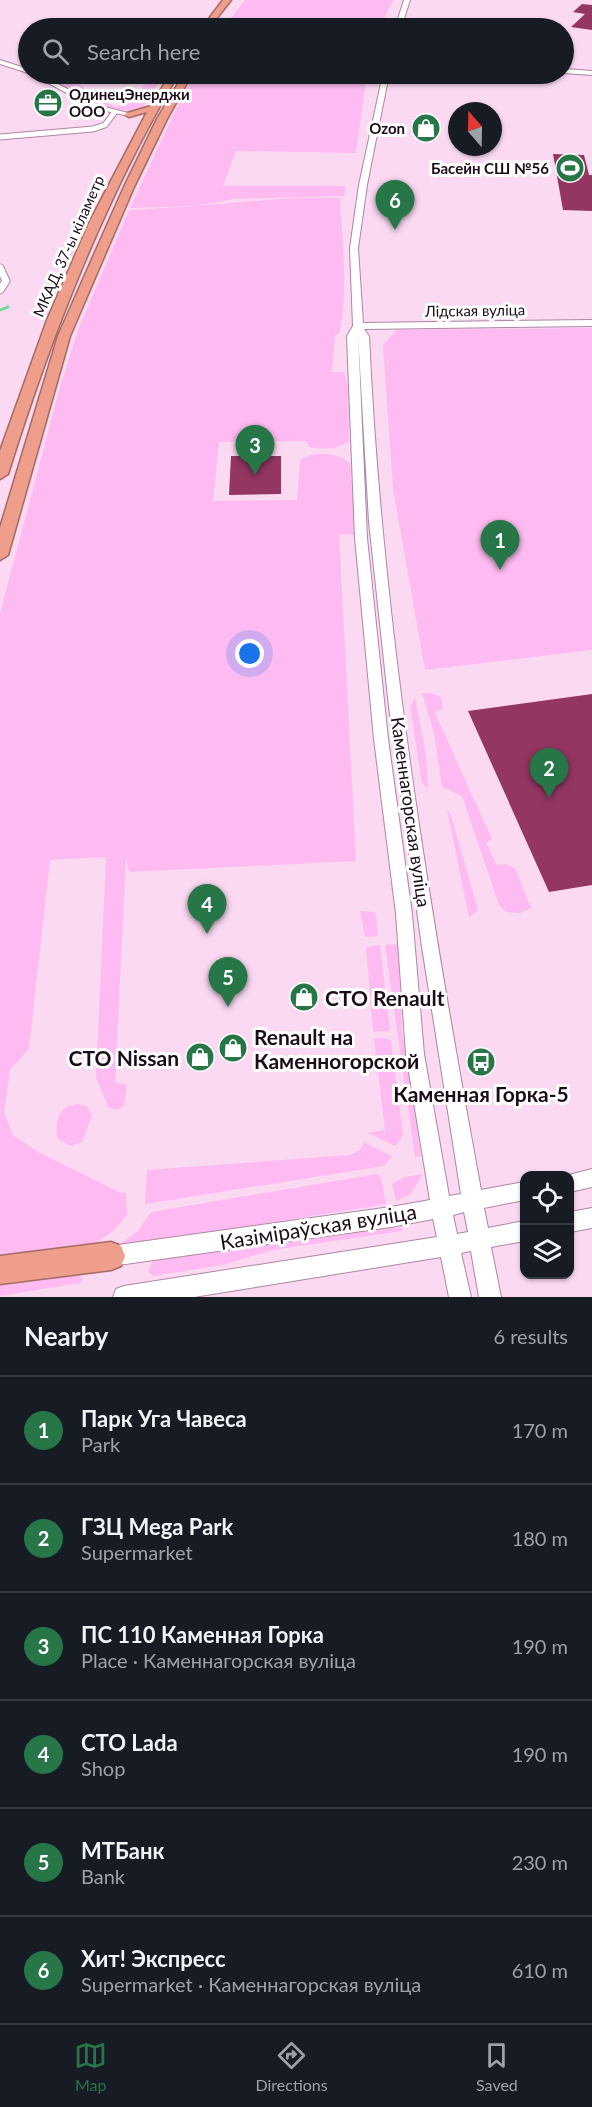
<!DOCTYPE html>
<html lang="en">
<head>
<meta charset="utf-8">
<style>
	body { margin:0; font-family:Lato,sans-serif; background:#242831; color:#f1f3f6 }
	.controls { position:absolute; right:18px; bottom:18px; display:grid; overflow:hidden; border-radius:12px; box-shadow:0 2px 4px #0004 }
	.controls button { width:54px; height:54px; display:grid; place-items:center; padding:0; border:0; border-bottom:2px solid #363941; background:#171b24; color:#f1f3f6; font:30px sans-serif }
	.compass { position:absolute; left:448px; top:102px; width:54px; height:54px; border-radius:50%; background:#171b24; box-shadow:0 2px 4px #0004; rotate:340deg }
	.you { position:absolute; left:250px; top:654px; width:21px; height:21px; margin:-15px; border:4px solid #fff; border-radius:50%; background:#1a73e8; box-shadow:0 0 0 9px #1a73e833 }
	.badge { display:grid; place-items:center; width:39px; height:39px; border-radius:50%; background:#267647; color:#fff; font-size:20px; font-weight:700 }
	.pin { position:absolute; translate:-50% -50px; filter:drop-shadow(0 2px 3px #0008) }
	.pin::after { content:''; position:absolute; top:32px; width:21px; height:18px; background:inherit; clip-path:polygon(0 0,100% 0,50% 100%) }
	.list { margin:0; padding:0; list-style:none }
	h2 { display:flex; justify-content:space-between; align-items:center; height:78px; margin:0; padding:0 24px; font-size:26px }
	h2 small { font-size:20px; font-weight:400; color:#9ea1a6 }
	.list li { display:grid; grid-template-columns:39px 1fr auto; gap:18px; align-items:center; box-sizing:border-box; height:108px; padding:0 24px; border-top:2px solid #363941 }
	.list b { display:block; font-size:22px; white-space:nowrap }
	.list p { margin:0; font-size:20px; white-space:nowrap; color:#9ea1a6 }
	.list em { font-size:20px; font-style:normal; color:#9ea1a6 }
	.icon { flex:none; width:33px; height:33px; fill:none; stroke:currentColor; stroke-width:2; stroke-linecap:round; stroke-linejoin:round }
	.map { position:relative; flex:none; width:592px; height:1297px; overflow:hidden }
	.search { position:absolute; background:#171b24; box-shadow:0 2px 4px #0004; left:18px; right:18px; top:18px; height:66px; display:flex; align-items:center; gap:15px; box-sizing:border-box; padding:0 21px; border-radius:33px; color:#9ea1a6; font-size:22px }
	.sheet { height:726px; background:#171b24 }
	nav { display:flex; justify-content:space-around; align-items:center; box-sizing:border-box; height:84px; border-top:2px solid #363941; background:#171b24; font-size:16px; color:#9ea1a6 }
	nav a { display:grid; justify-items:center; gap:3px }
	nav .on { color:#267647 }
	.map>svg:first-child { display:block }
	.green { fill:#febbf1 }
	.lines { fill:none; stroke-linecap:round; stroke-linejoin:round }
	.stream { stroke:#77dc9a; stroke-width:3 }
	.building { fill:#933662 }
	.street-far1-casing { stroke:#ad86a5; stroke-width:7 }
	.street-casing { stroke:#ad86a5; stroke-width:9 }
	.secondary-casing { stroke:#ad86a5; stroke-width:2 }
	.highway-casing { stroke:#a46b63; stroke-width:3 }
	.street-far1 { stroke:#fff; stroke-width:5 }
	.street { stroke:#fff; stroke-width:7 }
	.secondary { fill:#fff; fill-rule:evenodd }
	.highway { fill:#ef9e8b; fill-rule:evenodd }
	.labels { text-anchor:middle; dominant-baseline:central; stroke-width:6; stroke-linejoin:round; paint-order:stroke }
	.far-poi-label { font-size:15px; font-weight:bold; fill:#1a0c18; stroke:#fff; text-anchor:end }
	.far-street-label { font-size:15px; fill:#1a0c18; stroke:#fff }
	.street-label { font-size:18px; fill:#1a0c18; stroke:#fff }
	.near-poi-label { font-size:21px; font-weight:bold; fill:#1a0c18; stroke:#fff; text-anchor:start }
	.near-street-label { font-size:21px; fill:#1a0c18; stroke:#fff }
</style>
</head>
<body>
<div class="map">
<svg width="592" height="1297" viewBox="0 0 592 1297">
	<rect width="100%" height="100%" fill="#fbd9f3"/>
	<!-- green -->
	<g class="green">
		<path d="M245,0H393L380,26L326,23L287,28H223Z"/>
		<path d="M40,74C48,75 79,84 84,87L83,93L116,107L132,103L152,74H165L142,108C112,120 67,87 40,74Z"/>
		<path d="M195,74H367L356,153L236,151L223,186H346L344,196L234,199L195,206L130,208L175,111Z"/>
		<path d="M298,198H340C342,242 349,290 339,334L335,335L332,372H344L348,386L349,441C339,450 322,449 309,447L306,441L219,442L213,501L297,500L300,460C313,451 338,452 350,463L355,535L339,534L356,861L129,872L126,859L115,1083L127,1084L124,1106L116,1110L108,1107L96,1077L106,857L50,860L29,1049L10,1070L4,1112L13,1135L38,1152L121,1193L126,1192L127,1215L113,1231L86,1250L0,1263V613L60,387L78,330L129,210C186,208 241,201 298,198Z"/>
		<path d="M592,328V650L425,670L393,489L383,345L397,330Z"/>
		<path d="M422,693H431L441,697L443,708L435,713L492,839L486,843L497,865L506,864L515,868L531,908L520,913L506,912L499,905L462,796L442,787L434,733Z"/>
		<path d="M415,698L426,754L428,789L422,783L410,706Z"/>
		<path d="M447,809L451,816L478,910L469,917Z"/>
		<path d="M360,911L374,912L376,915L378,936L365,937Z"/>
		<path d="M398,944L402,1030L421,1156L415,1157L385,945Z"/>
		<path d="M380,945L390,1031L373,1032L366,947Z"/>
		<path d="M385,1038L391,1041L403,1136L395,1146L368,1133L385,1130L374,1039Z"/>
		<path d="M78,1104L87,1106L92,1116L82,1142L70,1146L57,1138C55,1121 58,1105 78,1104Z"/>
		<path d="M364,1142L392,1156L384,1166L145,1204L147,1170L350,1155L360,1150Z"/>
		<path d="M377,1174L381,1177L386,1204L115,1248L138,1231L151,1212Z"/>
		<path d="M423,1174L410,1195L396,1201L392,1184L404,1177Z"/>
		<path d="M393,1228H402V1231L272,1250L223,1265L153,1276L148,1271L153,1261Z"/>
		<path d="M79,1273L83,1280L80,1283L0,1296V1285Z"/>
	</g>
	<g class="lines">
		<!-- stream -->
		<path class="stream" d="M0,310L8,307"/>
	</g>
	<!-- building -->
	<g class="building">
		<path d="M582,4L592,5V30L571,27L585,14L573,12Z"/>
		<path d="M553,154L584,155L589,175H592V211L563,210Z"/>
		<path d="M231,456H281V494L229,495Z"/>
		<path d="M592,694V885L549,892L468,711Z"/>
	</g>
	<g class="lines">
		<!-- street-far1 casing -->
		<g class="street-far1-casing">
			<path id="street-far1" d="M0,137L93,129L105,125L114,113"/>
		</g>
		<!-- street casing -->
		<g class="street-casing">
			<path id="street" d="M0,268L6,281L0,290"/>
		</g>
		<!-- secondary casing -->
		<g class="secondary-casing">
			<g id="secondary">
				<path d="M404,0H410L401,28H395Z"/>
				<path d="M0,60L28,69V73L0,64Z"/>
				<path d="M564,69L592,71V75L564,73Z"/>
				<path d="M31,74H38L101,106L132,114L129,116L97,109Z"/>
				<path d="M383,74H389L367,185L358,248L363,323L592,320V326L364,329L369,336C382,623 429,908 481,1190L524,1182V1200L484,1208L488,1228L524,1221V1241L491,1247L501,1297H479L471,1251L461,1253L471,1297H449L441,1257L194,1297H113L116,1289L124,1286L437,1237L433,1219L391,1227L111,1266L104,1263L100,1256L104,1249L111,1246L391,1207L430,1200L406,1054L396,914L374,739L355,538L347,336L353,326L350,248L359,185ZM358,334L369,522L389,707L422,947L461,1194L449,1196L424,1054L412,914L388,739L367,538ZM464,1212L468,1232L457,1234L453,1215Z"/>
				<path d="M592,1169V1187L570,1192V1176H565Z"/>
				<path d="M592,1208V1228L570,1232V1212Z"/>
			</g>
		</g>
		<!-- highway casing -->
		<g class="highway-casing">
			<g id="highway">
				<path d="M223,0H231L209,28H202Z"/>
				<path d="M184,74H192L167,119L134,187L70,336L8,555L0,560V528L58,336L124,187L157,119Z"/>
				<path d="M169,76L176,78C103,203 51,336 8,474L0,479V451L47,320L90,221L147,112L129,117L124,114L151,106Z"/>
				<path d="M111,1242L121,1246L125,1256L121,1266L111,1270L0,1284V1256Z"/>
			</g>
		</g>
		<!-- street-far1 -->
		<use href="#street-far1" class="street-far1"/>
		<!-- street -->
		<use href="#street" class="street"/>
		<!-- secondary -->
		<use href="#secondary" class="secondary"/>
		<!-- highway -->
		<use href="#highway" class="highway"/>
	</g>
	<!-- icons -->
	<defs>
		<g id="office-disc" transform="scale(1.5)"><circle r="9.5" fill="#267647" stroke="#fff"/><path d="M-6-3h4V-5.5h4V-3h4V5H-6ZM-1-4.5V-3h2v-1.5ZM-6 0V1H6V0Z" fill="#fff"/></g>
		<g id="shop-disc" transform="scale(1.5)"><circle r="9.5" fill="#267647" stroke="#fff"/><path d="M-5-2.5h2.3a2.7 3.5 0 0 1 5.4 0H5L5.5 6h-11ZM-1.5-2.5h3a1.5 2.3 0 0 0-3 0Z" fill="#fff"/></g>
		<g id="stadium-disc" transform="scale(1.5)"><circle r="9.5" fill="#267647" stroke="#fff"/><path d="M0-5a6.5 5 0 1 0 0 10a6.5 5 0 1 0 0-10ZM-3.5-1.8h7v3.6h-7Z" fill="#fff"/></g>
		<g id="bus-disc" transform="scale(1.5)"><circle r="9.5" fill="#267647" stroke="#fff"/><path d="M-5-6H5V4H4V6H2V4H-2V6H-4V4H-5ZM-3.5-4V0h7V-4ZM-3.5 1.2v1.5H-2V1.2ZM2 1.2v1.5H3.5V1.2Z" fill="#fff"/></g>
	</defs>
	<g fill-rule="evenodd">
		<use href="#office-disc" x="48" y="103"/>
		<use href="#shop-disc" x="426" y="128"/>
		<use href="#stadium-disc" x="570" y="168"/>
		<use href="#shop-disc" x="304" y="997"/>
		<use href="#shop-disc" x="233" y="1048"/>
		<use href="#shop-disc" x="200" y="1057"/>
		<use href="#bus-disc" x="481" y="1062"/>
	</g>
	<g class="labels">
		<!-- far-poi labels -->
		<g class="far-poi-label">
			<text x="69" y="94" text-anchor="start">ОдинецЭнерджи<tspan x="69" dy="17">ООО</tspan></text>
			<text x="405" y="128">Ozon</text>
			<text x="549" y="168">Басейн СШ №56</text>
		</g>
		<!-- far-street labels -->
		<g class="far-street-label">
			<text transform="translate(68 246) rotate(-66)">МКАД, 37-ы кіламетр</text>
			<text transform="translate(475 310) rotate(-1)">Лідская вуліца</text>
		</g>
		<!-- street labels -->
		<g class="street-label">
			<text transform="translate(411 812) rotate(82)">Каменнагорская вуліца</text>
		</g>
		<!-- near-poi labels -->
		<g class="near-poi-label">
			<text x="325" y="997">СТО Renault</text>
			<text x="254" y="1036">Renault на<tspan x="254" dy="24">Каменногорской</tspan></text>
			<text x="179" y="1057" text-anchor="end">СТО Nissan</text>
			<text x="481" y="1093" text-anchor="middle">Каменная Горка-5</text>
		</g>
		<!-- near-street labels -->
		<g class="near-street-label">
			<text transform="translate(318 1226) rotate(-9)">Казіміраўская вуліца</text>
		</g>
	</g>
</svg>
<div class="controls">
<button><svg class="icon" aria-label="locate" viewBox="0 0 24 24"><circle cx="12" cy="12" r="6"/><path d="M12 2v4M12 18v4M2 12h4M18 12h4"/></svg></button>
<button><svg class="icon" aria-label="layers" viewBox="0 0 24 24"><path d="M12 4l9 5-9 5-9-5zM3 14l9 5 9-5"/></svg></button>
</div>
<svg class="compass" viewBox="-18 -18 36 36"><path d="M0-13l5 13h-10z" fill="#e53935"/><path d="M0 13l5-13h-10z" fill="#9ea1a6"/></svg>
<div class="you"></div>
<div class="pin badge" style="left:500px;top:570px">1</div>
<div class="pin badge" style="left:549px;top:798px">2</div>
<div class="pin badge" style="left:255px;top:475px">3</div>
<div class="pin badge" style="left:207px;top:934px">4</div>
<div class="pin badge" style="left:228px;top:1007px">5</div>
<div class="pin badge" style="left:395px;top:230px">6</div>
<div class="search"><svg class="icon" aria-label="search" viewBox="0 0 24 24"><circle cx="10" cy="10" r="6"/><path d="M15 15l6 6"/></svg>Search here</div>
</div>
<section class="sheet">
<h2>Nearby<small>6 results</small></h2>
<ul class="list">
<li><span class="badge">1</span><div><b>Парк Уга Чавеса</b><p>Park</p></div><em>170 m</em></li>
<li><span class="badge">2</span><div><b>ГЗЦ Mega Park</b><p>Supermarket</p></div><em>180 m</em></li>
<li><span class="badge">3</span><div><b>ПС 110 Каменная Горка</b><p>Place · Каменнагорская вуліца</p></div><em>190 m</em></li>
<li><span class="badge">4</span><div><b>СТО Lada</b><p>Shop</p></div><em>190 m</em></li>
<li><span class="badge">5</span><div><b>МТБанк</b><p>Bank</p></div><em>230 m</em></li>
<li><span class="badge">6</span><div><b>Хит! Экспресс</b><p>Supermarket · Каменнагорская вуліца</p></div><em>610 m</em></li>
</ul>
</section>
<nav>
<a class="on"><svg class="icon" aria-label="map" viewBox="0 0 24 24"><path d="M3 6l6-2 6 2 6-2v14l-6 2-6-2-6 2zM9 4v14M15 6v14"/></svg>Map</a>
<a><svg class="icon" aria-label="directions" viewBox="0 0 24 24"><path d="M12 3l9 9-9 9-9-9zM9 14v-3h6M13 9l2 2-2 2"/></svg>Directions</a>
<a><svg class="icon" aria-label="saved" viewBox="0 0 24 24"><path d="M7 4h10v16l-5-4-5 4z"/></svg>Saved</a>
</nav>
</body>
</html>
